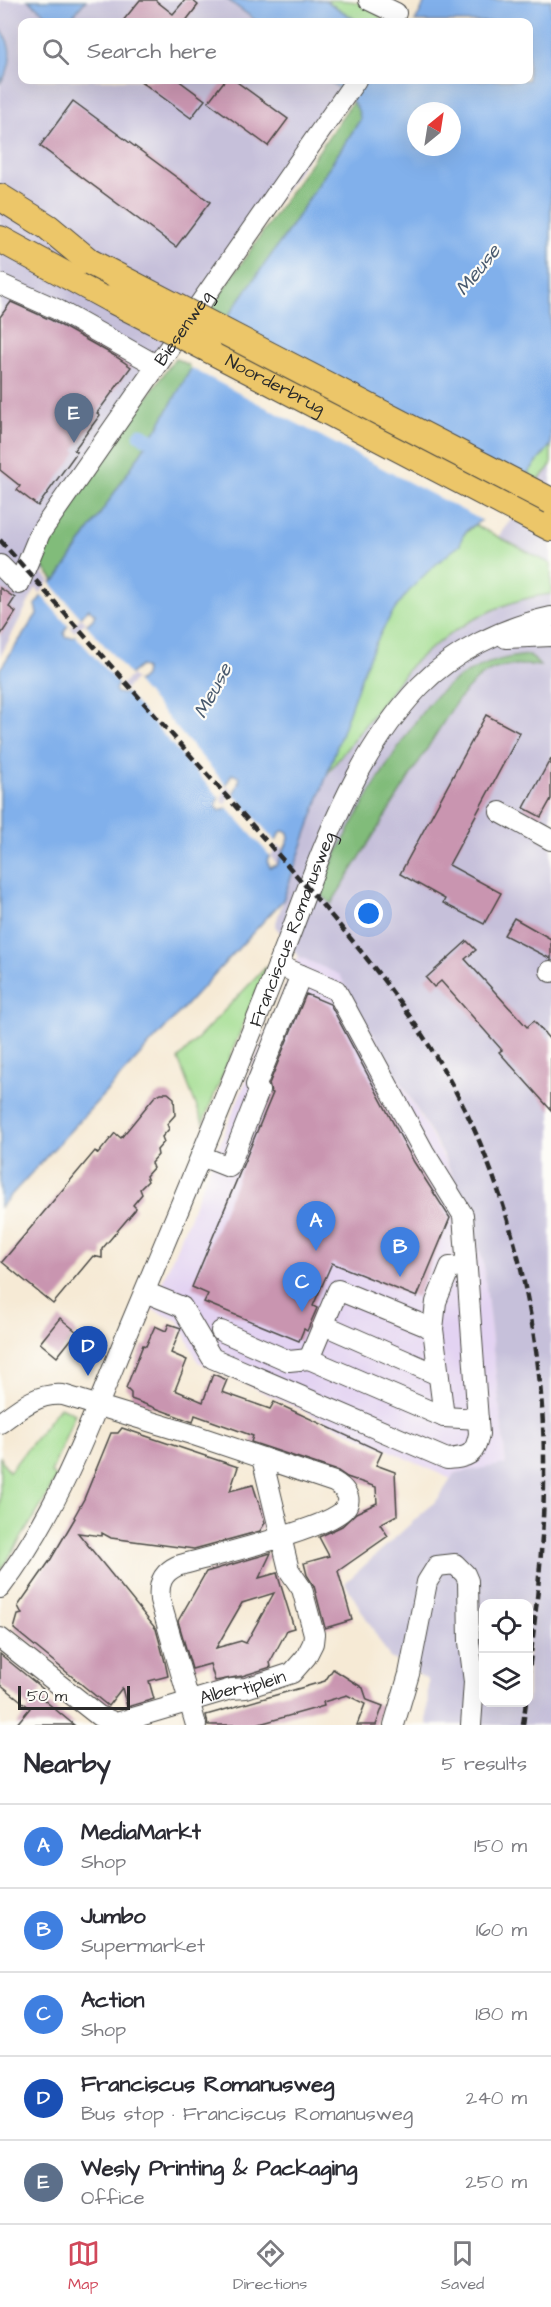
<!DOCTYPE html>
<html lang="en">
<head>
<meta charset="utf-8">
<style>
	body { margin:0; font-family:"Architects Daughter",sans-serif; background:#f7f7f7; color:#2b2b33 }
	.controls { position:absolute; right:18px; bottom:18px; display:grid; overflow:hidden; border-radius:12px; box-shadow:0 6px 24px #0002 }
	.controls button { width:54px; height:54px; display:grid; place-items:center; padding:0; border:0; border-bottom:2px solid #e1e1e2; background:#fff; color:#2b2b33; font:30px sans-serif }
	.compass { position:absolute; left:407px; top:102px; width:54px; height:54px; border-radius:50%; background:#fff; box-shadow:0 6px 24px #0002; rotate:30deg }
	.scale { position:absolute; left:18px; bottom:15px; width:112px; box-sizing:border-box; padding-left:6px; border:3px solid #2b2b2b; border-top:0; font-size:16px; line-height:21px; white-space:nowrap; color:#2b2b2b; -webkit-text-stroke:4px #fdfcf7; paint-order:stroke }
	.you { position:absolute; left:369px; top:914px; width:21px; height:21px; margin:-15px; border:4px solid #fff; border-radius:50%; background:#1a73e8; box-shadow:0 0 0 9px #1a73e833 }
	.badge { display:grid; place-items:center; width:39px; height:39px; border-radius:50%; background:#d1495b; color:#fff; font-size:20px; font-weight:700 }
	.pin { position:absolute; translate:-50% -50px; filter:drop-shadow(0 2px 3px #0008) }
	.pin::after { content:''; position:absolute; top:32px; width:21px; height:18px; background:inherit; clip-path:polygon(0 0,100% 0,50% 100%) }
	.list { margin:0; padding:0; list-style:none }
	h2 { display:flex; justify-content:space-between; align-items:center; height:78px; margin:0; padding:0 24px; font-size:26px }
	h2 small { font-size:20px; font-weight:400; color:#7c7c81 }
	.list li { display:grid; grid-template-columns:39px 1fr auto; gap:18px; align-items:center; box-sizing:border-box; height:84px; padding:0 24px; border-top:2px solid #e1e1e2 }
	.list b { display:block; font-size:22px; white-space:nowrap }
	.list p { margin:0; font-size:20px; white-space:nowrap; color:#7c7c81 }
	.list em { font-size:20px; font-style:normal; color:#7c7c81 }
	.icon { flex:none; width:33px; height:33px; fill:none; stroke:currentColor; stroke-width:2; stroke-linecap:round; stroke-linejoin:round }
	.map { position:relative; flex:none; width:551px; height:1725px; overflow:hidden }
	.search { position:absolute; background:#fff; box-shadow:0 6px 24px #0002; left:18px; right:18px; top:18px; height:66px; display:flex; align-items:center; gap:15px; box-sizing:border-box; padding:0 21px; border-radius:12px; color:#7c7c81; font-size:22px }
	.sheet { height:498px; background:#fff }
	nav { display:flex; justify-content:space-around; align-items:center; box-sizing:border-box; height:84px; border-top:2px solid #e1e1e2; background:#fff; font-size:16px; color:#7c7c81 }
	nav a { display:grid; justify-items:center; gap:3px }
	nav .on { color:#d1495b }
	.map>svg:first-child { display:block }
	.built { fill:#e3d3f2 }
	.industrial { fill:#c6c0da; fill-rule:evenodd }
	.green { fill:#a2dd90; stroke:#66845e; stroke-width:1.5 }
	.forest { fill:#81bc7a; stroke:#567452; stroke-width:1.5 }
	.water { fill:#81b0eb; stroke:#566e8b; stroke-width:1.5; fill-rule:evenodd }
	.pier { fill:#f6ead5 }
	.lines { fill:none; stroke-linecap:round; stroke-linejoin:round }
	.canal { stroke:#81b0eb; stroke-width:15 }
	.building { fill:#c995b0; fill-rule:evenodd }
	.minor-casing { stroke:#494844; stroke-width:22 }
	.major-casing { stroke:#494844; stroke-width:28 }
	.minor { stroke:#fff; stroke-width:20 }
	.major { stroke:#ecc669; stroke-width:26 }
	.rail { stroke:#2b2b2b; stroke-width:4.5; stroke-dasharray:9 4.5; stroke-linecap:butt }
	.major-bridge-casing { stroke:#494844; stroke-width:28; stroke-linecap:butt }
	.major-bridge { stroke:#ecc669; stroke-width:26 }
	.labels { text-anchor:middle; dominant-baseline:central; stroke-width:4.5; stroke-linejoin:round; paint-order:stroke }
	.street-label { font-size:18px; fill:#2b2b2b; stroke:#fdfcf7 }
	.water-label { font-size:20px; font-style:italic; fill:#495a6e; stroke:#fdfcf7 }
</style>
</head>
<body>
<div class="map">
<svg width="551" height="1725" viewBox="0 0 551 1725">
	<rect width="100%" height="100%" fill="#fdfcf7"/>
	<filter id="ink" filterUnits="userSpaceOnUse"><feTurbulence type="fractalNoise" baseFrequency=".0167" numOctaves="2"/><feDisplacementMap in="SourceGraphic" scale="12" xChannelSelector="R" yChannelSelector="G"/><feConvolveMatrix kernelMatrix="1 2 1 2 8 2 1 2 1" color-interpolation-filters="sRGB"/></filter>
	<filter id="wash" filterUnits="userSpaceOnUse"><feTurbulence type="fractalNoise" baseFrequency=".008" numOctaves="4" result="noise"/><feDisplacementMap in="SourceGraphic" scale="24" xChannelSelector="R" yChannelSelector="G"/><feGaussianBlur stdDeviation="1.35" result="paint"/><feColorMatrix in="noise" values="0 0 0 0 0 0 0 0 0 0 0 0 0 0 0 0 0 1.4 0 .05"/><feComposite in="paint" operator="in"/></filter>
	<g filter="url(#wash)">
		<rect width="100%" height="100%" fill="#f6ead5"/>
		<!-- built -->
		<path class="built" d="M298,956L340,974L355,1003L441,1153L462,1197L483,1261L506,1465L455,1473L451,1479L198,1362L179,1321L151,1309Z"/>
		<!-- industrial -->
		<path class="industrial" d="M0,0H231L260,22H22V80H333L348,101L125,419L44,574L295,864L324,778L342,749L551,465V1725H427L428,1680L390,1658L345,1583L438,1499L455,1473L506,1464L483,1261L462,1197L442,1153L355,1003L340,975L298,956L275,926L290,879L36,588L0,657ZM484,1604H528V1702H484Z"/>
		<!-- green -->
		<g class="green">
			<path d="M325,0C348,0 373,0 383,22H359Z"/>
			<path d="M551,445V465L538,481L527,474Z"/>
			<path d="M475,525L551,564V594C497,600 451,629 411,665L324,778C345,721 364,650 400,601C416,579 438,561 460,545L461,537Z"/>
			<path d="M267,966L203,1123L178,1059Z"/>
			<path d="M60,1407L75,1414L51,1473L56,1477L43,1503L0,1572V1457L9,1472Z"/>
		</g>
		<!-- forest -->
		<g class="forest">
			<path d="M353,101L360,113V120L286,234L227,318L210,309Z"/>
			<path d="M175,358L192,367L158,427L57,579L51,584L53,579L35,557Z"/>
			<path d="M530,655L540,666C497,661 480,671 454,705L331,904L318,891C343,840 370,789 402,742C413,725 424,708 438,694C464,670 495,657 530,655Z"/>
		</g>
		<!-- water -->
		<g class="water">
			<path d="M28,0H86L68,22H56Z"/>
			<path d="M228,0H325L359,22H258Z"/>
			<path d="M426,0H551V445L527,474L532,477C522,489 511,501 498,511C484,521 462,526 460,545C409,583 385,615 362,675L283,900L0,1207V669L37,614L35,605L54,579L52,582L57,579L158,427L192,367L286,234L360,120C360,102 341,90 328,80H528V22H415ZM416,111H452V147H416ZM89,609L95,614L93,619L73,637H66L64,633L66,628ZM140,666L145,669L144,676L124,694L117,693L115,690L117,685ZM232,774L239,777V782L227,808L220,811L216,807V803ZM282,831L288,832L289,839L277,865L270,867L267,861L279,834Z"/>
			<path d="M0,28C13,45 14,66 0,83Z"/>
		</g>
		<!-- pier -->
		<g class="pier">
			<path d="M223,317L500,513L485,522L189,367Z"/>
			<path d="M49,581L81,618L70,628L40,594Z"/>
			<path d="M85,623L131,676L120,686L73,633Z"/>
			<path d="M135,680L227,786L221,800L124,690Z"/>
			<path d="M231,791L278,844L271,857L225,805Z"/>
		</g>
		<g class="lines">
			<!-- canal -->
			<path class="canal" d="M141,435L167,449"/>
		</g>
		<g id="blocks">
			<!-- building -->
			<g class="building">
				<path d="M140,0H155L173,14L185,0H192L198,5L185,22H122Z"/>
				<path d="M139,80H178L205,100L191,118Z"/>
				<path d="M225,80H234L288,119L268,146L208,102Z"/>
				<path d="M73,101L210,202L176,247L40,146Z"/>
				<path d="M11,302L51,320L115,356L131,367L97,413L100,415L74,450L77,452L38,506L17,490L20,486L0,470V317Z"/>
				<path d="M0,588L15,598L9,607L16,612L0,636Z"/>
				<path d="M486,715L520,733L449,865L501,893L484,924L443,903L445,899L400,874Z"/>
				<path d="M551,758V799L541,817L524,808Z"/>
				<path d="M514,918L551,939V959L504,935Z"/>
				<path d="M467,941L476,950L465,959L527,1027L534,1021L551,1041V1110L499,1052L502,1050L441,981L434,987L426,978Z"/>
				<path d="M306,994L330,1004L414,1162L450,1218L417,1297L332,1263L313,1306L317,1308L307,1331L304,1329L299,1341L204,1302L208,1294L192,1287L273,1093L271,1092L269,1084Z"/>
				<path d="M161,1093H168L174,1098L175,1115L167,1124L169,1129L162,1137L164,1142L157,1150L158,1155L151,1163L153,1168L146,1176L148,1181L140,1189L142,1194L133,1205L136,1208L135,1210L102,1249V1258L93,1256L53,1304L2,1262L95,1151L98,1154L115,1133L121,1138L155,1096Z"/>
				<path d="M60,1318L77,1332L57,1357L40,1343Z"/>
				<path d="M169,1324L181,1328L171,1353L187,1360L175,1390L203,1402L213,1374L227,1380L222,1392L270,1409L274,1402L382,1452L376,1465L395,1472L397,1515L380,1524L388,1536L338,1571L352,1620L325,1628L314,1586L307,1575L304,1563L329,1556L319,1537L342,1526L356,1513L377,1503L376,1487L347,1477L338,1471L251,1442L253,1436L237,1430L195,1415L193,1422L131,1399V1393L126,1388L143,1345L146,1346L155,1326L166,1331Z"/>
				<path d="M122,1428L238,1467L230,1491L253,1485L265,1523L260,1531L194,1549L111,1538L102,1533V1536L78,1533L156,1629L165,1662L168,1676L149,1681L154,1699L127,1707L122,1688L108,1706L14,1629L18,1615L22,1614L18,1606L51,1559L75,1518L74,1517L84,1499L111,1433H118Z"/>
				<path d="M271,1553L259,1578L277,1573L294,1628L287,1630L285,1634L270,1662L271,1667L242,1676L215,1681L210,1664L192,1669L178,1621L206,1572ZM274,1593L246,1643L241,1641L216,1648L242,1603Z"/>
				<path d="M0,1654L43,1689L38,1695L74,1725H16L30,1708L0,1684Z"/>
				<path d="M333,1669L363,1688L367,1700L383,1706L376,1725H357L365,1704L347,1695L323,1702L324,1706L256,1725H208L206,1715L325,1681Z"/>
			</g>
		</g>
	</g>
	<g filter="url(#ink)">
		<use href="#blocks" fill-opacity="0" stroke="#494844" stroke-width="1.5"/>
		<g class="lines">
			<!-- minor casing -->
			<g class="minor-casing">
				<g id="minor">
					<path d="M369,0L396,13"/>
					<path d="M0,284L56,309L156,365"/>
					<path id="s1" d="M0,565L19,584L40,533L356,80"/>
					<path d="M506,638L551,636"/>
					<path d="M500,812L551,840"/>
					<path d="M550,971L551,972"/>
					<path d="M201,1156L229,1167L259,1091L256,1085L301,975"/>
					<path d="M145,1292L182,1307L212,1358L447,1459C468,1457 475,1456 479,1434L463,1215L424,1152L336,990L278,965"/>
					<path d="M324,1325L438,1375"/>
					<path d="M433,1329L338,1290L309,1359L444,1417L478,1419"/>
					<path d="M221,1331L289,1361L309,1359"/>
					<path d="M444,1417L433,1329L436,1302L450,1267L466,1266"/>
					<path d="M0,1423C20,1408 37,1393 63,1395L191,1434L334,1482C343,1487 353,1497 346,1507C333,1529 207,1557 177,1566C162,1573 158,1584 160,1600L196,1725"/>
					<path id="s2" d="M0,1588C60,1510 93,1416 130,1326C180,1207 230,1088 277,968C316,871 346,764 420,686C453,652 504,627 551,617"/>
					<path id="s3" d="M0,1638L99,1716L116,1723L231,1689L246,1688L292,1673L306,1657L313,1643L314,1634L302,1589L289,1570L262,1458"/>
					<path d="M394,1725L409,1674L427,1582L437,1566L455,1564L465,1574L468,1581L469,1642L474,1682L471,1725"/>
				</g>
			</g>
			<!-- major casing -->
			<g class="major-casing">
				<g id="major">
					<path d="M0,197L48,227L90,262"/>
					<path d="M0,239L110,299"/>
					<path id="s4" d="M208,349L551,528"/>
				</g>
			</g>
			<!-- minor -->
			<use href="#minor" class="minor"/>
			<!-- major -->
			<use href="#major" class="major"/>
			<!-- rail -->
			<g class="rail">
				<path d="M0,540C82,633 164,726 246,818C341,927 436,1025 488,1163C526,1260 545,1370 544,1475C544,1543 536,1611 528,1679"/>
				<path d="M523,1725L526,1702"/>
			</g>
			<!-- major-bridge casing -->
			<g class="major-bridge-casing">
				<g id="major-bridge">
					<path d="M90,262L551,501"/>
					<path d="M110,299L208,349"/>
				</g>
			</g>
			<!-- major-bridge -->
			<use href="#major-bridge" class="major-bridge"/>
		</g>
	</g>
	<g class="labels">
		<!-- street labels -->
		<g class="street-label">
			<text stroke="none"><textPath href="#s1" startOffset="332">Biesenweg</textPath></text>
			<text stroke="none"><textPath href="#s4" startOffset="76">Noorderbrug</textPath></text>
			<text stroke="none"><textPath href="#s2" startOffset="722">Franciscus Romanusweg</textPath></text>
			<text stroke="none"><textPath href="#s3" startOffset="276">Albertiplein</textPath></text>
		</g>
		<!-- water labels -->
		<g class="water-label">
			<text transform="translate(478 270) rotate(-51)">Meuse</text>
			<text transform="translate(213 691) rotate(-62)">Meuse</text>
		</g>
	</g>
</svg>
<div class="controls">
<button><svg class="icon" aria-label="locate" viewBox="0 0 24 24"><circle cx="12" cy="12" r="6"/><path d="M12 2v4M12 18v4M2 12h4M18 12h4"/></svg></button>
<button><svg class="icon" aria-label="layers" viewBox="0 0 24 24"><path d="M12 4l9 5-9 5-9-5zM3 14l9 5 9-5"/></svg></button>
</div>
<svg class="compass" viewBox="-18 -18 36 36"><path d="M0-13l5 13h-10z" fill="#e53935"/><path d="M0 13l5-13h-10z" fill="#7c7c81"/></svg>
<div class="scale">50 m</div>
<div class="you"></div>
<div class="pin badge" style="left:316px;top:1251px;background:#3f7fe0">A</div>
<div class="pin badge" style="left:400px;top:1277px;background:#3f7fe0">B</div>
<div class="pin badge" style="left:302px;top:1312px;background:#3f7fe0">C</div>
<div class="pin badge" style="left:88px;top:1376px;background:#1a4fb4">D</div>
<div class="pin badge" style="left:74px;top:443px;background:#5c6f8a">E</div>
<div class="search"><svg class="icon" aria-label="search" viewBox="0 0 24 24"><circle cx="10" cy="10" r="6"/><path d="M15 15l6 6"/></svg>Search here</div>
</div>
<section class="sheet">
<h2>Nearby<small>5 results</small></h2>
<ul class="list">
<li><span class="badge" style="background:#3f7fe0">A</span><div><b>MediaMarkt</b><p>Shop</p></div><em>150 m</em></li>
<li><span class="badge" style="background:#3f7fe0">B</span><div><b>Jumbo</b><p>Supermarket</p></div><em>160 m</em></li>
<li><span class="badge" style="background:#3f7fe0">C</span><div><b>Action</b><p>Shop</p></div><em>180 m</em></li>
<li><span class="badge" style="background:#1a4fb4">D</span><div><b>Franciscus Romanusweg</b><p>Bus stop · Franciscus Romanusweg</p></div><em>240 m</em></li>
<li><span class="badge" style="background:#5c6f8a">E</span><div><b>Wesly Printing &amp; Packaging</b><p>Office</p></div><em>250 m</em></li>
</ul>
</section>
<nav>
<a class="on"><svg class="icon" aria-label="map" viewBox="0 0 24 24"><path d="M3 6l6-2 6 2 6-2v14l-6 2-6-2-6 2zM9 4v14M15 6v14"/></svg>Map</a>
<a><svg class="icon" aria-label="directions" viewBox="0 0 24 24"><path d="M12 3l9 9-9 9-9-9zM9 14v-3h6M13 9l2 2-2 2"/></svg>Directions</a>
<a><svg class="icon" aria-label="saved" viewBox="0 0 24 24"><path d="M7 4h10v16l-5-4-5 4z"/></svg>Saved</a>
</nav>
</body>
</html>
